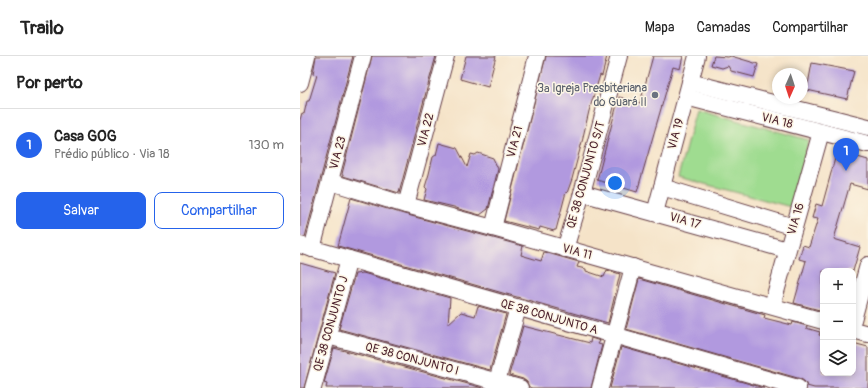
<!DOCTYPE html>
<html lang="pt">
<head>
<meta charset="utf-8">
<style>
	body { margin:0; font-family:Pangolin,sans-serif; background:#f2f2f2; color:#222 }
	.controls { position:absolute; right:12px; bottom:12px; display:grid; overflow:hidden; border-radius:8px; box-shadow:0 2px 6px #0003 }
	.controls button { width:36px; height:36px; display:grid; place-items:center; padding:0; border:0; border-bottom:1px solid #e0e0e0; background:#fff; color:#222; font:20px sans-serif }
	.compass { position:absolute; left:472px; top:12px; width:36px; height:36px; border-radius:50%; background:#fff; box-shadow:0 2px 6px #0003; rotate:183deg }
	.you { position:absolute; left:315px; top:127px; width:14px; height:14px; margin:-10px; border:3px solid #fff; border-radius:50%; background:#1a73e8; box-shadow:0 0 0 6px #1a73e833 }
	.badge { display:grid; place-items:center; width:26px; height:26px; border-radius:50%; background:#2563eb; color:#fff; font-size:13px; font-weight:700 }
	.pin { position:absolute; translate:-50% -33px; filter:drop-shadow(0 1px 2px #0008) }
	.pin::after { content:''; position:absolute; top:21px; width:14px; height:12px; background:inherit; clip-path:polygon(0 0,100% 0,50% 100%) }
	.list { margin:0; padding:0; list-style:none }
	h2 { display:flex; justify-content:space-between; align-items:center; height:52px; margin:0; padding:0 16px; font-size:17px }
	h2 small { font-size:13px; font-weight:400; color:#767676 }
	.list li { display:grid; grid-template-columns:26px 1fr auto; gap:12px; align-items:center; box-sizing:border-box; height:72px; padding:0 16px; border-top:1px solid #e0e0e0 }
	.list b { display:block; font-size:15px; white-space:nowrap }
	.list p { margin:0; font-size:13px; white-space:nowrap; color:#767676 }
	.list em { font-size:13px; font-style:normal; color:#767676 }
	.actions { display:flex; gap:8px; padding:12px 16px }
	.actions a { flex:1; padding:9px 0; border:1px solid #2563eb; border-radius:8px; text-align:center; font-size:14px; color:#2563eb }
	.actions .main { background:#2563eb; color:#fff }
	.icon { flex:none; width:22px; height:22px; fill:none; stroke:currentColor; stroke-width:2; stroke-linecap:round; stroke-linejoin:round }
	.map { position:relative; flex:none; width:568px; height:332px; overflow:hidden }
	header { display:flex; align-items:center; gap:24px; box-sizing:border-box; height:56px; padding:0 20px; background:#fff; border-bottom:1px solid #e0e0e0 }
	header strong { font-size:19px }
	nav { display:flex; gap:22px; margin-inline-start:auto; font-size:14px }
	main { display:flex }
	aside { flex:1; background:#fff }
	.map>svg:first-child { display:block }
	.green { fill:#9fdc90; stroke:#747e5e }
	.building { fill:#b199df }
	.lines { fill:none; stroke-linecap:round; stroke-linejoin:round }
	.minor-casing { stroke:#643c43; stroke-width:18 }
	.minor { stroke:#fff; stroke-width:16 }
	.worship-dot { fill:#6b7280; stroke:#fcf5e5; stroke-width:1.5 }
	.labels { text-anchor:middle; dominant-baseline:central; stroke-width:3; stroke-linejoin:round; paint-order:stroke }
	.worship-label { font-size:12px; fill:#5b616d; stroke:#fcf5e5; text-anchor:end }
	.street-label { font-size:12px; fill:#4a1f2b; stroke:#fcf5e5 }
</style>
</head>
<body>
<header>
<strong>Trailo</strong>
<nav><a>Mapa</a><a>Camadas</a><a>Compartilhar</a></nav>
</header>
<main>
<aside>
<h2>Por perto<small></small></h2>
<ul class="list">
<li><span class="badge">1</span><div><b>Casa GOG</b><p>Prédio público · Via 18</p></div><em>130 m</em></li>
</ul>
<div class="actions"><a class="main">Salvar</a><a>Compartilhar</a></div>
</aside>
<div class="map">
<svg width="568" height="332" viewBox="0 0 568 332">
	<rect width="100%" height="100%" fill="#fcf5e5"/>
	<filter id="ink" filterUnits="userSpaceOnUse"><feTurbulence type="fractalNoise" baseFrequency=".025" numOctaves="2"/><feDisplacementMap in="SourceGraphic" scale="8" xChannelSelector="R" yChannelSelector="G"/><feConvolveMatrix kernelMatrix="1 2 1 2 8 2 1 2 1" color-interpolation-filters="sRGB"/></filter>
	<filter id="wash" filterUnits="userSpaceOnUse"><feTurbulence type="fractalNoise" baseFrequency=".012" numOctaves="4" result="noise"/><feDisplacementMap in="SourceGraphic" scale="16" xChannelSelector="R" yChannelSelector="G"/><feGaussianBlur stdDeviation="0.9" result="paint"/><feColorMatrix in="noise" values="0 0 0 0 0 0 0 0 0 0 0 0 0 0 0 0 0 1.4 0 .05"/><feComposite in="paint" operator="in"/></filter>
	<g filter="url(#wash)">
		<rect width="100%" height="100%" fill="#f5e3c8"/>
		<!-- green -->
		<path class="green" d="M396,53L509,84L491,151L378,121Z"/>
		<g id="blocks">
			<!-- building -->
			<g class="building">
				<path d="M16,0H53L5,181L0,180V64L2,57L4,58L7,45H9L17,19L13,18Z"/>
				<path d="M72,0H136L125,40L99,137L43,120L42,118Z"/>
				<path d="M166,0H196L188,31L160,23Z"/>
				<path d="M246,0H307L302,20L300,19L289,55L283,81V82L272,123L267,137L266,136L256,174H254V175L240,171L239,174L204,165Z"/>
				<path d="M353,0H383L380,13L373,11L337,136L297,124L319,41L340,47Z"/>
				<path d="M414,0L428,1L431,0L458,8L454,21L431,15L428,10L422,12L411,9Z"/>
				<path d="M512,7L554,15L547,43L507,34Z"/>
				<path d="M139,87L157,92L167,111L171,98L175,99L178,97L193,102L198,113L188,153L180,159L159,153L154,151L124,144L127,133L125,131L129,118L133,101L136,99Z"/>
				<path d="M537,95L568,104V133L550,128L534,183L560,191L553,215H523V255L494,247L506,205L499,203L503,189L509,191L518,163L512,162L516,148L522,150Z"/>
				<path d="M51,142L104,158L223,190L221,199L241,205L244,196L279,206L277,211L286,213V215L304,221L307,214L320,218L308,267L38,190Z"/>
				<path d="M0,207L35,217L4,332H0Z"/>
				<path d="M63,217L150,242L148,268L161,256L175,260L178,250L206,258L190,314L39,273L55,218Z"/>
				<path d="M339,223L465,259L464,262L492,269L493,266L507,270L506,272L520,276L519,279L523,280V317H553V287L568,291V332H514L507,330L505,326L501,323L326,273Z"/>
				<path d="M223,270L290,287L291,282L300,285L298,288L302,289L291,332H232L229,331L227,326L223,323L209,319Z"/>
				<path d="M321,291L464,332H310Z"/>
				<path d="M34,292L183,332H26L27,328L24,327Z"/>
			</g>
		</g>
	</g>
	<g filter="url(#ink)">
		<use href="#blocks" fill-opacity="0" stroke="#643c43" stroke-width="1"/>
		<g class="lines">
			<!-- minor casing -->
			<g class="minor-casing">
				<g id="minor">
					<path d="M390,26L568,71"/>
					<path d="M0,27L7,0"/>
					<path d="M386,41L568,88"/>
					<path d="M31,126L106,149L193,172L523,265"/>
					<path d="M362,131L494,171"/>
					<path d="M282,137L487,194"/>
					<path d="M106,149L146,0"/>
					<path d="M355,157L397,0"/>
					<path d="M193,172L237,0"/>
					<path d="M0,189L498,332"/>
					<path d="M12,193L63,0"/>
					<path d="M265,193L282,137L319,0"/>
					<path d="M472,250L521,76"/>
					<path d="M553,264L568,209"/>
					<path d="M553,274L568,278"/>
					<path d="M28,280L220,332"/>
					<path d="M13,332L49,203"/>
					<path d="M195,332L218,252"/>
					<path d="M300,332L333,211"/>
				</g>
			</g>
			<!-- minor -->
			<use href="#minor" class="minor"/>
		</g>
	</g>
	<!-- markers -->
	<circle class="worship-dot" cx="355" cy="39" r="4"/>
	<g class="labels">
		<!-- worship labels -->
		<g class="worship-label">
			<text x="347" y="32">3ª Igreja Presbiteriana<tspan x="347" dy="14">do Guará II</tspan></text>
		</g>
		<!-- street labels -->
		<g class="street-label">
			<text transform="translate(477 65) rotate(14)">VIA 18</text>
			<text transform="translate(126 74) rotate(-75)">VIA 22</text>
			<text transform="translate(376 78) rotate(-75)">VIA 19</text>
			<text transform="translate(215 86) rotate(-75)">VIA 21</text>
			<text transform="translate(38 97) rotate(-75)">VIA 23</text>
			<text transform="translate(286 119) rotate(-74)">QE 38 CONJUNTO S/T</text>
			<text transform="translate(496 163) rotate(-74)">VIA 16</text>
			<text transform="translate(385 165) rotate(16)">VIA 17</text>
			<text transform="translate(277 196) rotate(15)">VIA 11</text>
			<text transform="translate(249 261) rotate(16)">QE 38 CONJUNTO A</text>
			<text transform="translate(31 268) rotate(-74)">QE 38 CONJUNTO J</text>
			<text transform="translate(112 303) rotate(15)">QE 38 CONJUNTO I</text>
		</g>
	</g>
</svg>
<div class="controls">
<button>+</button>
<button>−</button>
<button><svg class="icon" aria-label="layers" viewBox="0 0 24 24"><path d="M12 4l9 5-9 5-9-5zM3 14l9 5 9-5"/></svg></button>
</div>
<svg class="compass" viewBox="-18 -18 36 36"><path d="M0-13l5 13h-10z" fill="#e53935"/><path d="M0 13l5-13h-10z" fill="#767676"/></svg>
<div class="you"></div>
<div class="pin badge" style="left:546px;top:115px">1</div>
</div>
</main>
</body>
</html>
